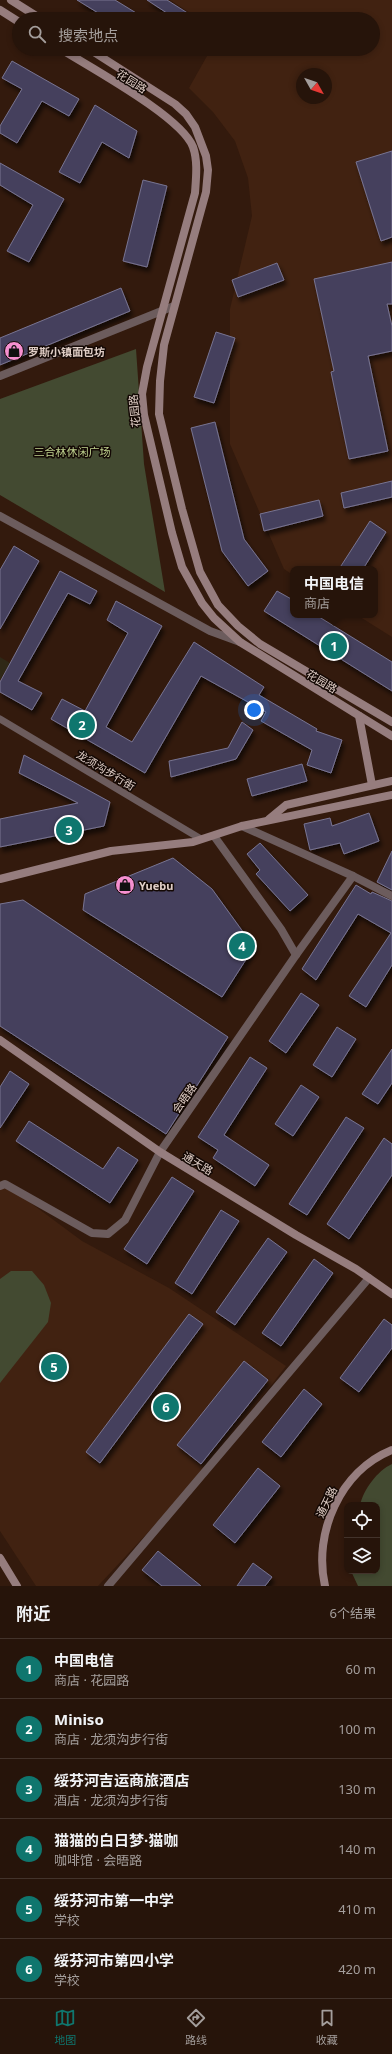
<!DOCTYPE html>
<html lang="zh">
<head>
<meta charset="utf-8">
<style>
	body { margin:0; font-family:"Noto Sans","Noto Sans SC",sans-serif; background:#2e1d13; color:#f1f3f6 }
	.controls { position:absolute; right:12px; bottom:12px; display:grid; overflow:hidden; border-radius:8px; box-shadow:0 2px 6px #0003 }
	.controls button { width:36px; height:36px; display:grid; place-items:center; padding:0; border:0; border-bottom:1px solid #42332b; background:#26140a; color:#f1f3f6; font:20px sans-serif }
	.compass { position:absolute; left:296px; top:68px; width:36px; height:36px; border-radius:50%; background:#26140a; box-shadow:0 2px 6px #0003; rotate:130deg }
	.you { position:absolute; left:254px; top:710px; width:14px; height:14px; margin:-10px; border:3px solid #fff; border-radius:50%; background:#1a73e8; box-shadow:0 0 0 6px #1a73e833 }
	.badge { display:grid; place-items:center; width:26px; height:26px; border-radius:50%; background:#0f766e; color:#fff; font-size:13px; font-weight:700 }
	.pin { position:absolute; translate:-50% -50%; border:2px solid #fff; box-shadow:0 1px 4px #0006 }
	.popup { position:absolute; left:290px; top:566px; width:88px; height:52px; box-sizing:border-box; display:grid; place-content:center; border-radius:8px; background:#26140a; filter:drop-shadow(0 1px 3px #0005); font-size:13px; white-space:nowrap; color:#a49e9c }
	.popup b { font-size:15px; color:#f1f3f6 }
	.popup::after { content:''; position:absolute; left:50%; top:100%; margin-left:-8px; border:8px solid transparent; border-top-color:#26140a }
	.list { margin:0; padding:0; list-style:none }
	h2 { display:flex; justify-content:space-between; align-items:center; height:52px; margin:0; padding:0 16px; font-size:17px }
	h2 small { font-size:13px; font-weight:400; color:#a49e9c }
	.list li { display:grid; grid-template-columns:26px 1fr auto; gap:12px; align-items:center; box-sizing:border-box; height:60px; padding:0 16px; border-top:1px solid #42332b }
	.list b { display:block; font-size:15px; white-space:nowrap }
	.list p { margin:0; font-size:13px; white-space:nowrap; color:#a49e9c }
	.list em { font-size:13px; font-style:normal; color:#a49e9c }
	.icon { flex:none; width:22px; height:22px; fill:none; stroke:currentColor; stroke-width:2; stroke-linecap:round; stroke-linejoin:round }
	.map { position:relative; flex:none; width:392px; height:1586px; overflow:hidden }
	.search { position:absolute; background:#26140a; box-shadow:0 2px 6px #0003; left:12px; right:12px; top:12px; height:44px; display:flex; align-items:center; gap:10px; box-sizing:border-box; padding:0 14px; border-radius:22px; color:#a49e9c; font-size:15px }
	.sheet { height:412px; background:#26140a }
	nav { display:flex; justify-content:space-around; align-items:center; box-sizing:border-box; height:56px; border-top:1px solid #42332b; background:#26140a; font-size:11px; color:#a49e9c }
	nav a { display:grid; justify-items:center; gap:2px }
	nav .on { color:#0f766e }
	.map>svg:first-child { display:block }
	.commercial { fill:#2f2817 }
	.built { fill:#412211; fill-rule:evenodd }
	.green { fill:#434a31 }
	.building { fill:#45415d; stroke:#787492; filter:url(#shadow) }
	.lines { fill:none; stroke-linecap:round; stroke-linejoin:round }
	.pedestrian { stroke:#6c5c5d; stroke-width:7 }
	.minor { stroke:#6c5c5d; stroke-width:8 }
	.tertiary { stroke:#6c5c5d; stroke-width:8 }
	.secondary { stroke:#967d7e; stroke-width:8 }
	.labels { text-anchor:middle; dominant-baseline:central; stroke-width:3; stroke-linejoin:round; paint-order:stroke }
	.street-label { font-size:11px; fill:#e0cec6; stroke:#130804 }
	.poi-label { font-size:11px; font-weight:bold; fill:#e0cec6; stroke:#130804; text-anchor:start }
	.park-label { font-size:11px; fill:#c1d490; stroke:#130804 }
</style>
</head>
<body>
<div class="map">
<svg width="392" height="1586" viewBox="0 0 392 1586">
	<defs>
		<filter id="shadow"><feDropShadow dx="2.5" dy="4.5" stdDeviation="2" flood-color="#0009"/></filter>
	</defs>
	<rect width="100%" height="100%" fill="#331a0d"/>
	<!-- commercial -->
	<path class="commercial" d="M0,657L10,663L0,680Z"/>
	<!-- built -->
	<g class="built">
		<path d="M170,0H392V637L357,615H375V569H293V575L284,569L230,444V309L252,216L248,178L235,141L213,112L189,88L211,49H373V19H199ZM302,74H326V98H302Z"/>
		<path d="M5,1184L82,1241L169,1288L286,1366L207,1469L98,1586H36L0,1531V1190Z"/>
	</g>
	<!-- green -->
	<g class="green">
		<path d="M136,349L144,464L165,592L0,495V399Z"/>
		<path d="M11,1271H32L44,1285L51,1303L48,1322L0,1383V1279Z"/>
		<path d="M392,1464V1586H358L351,1571H377V1505H360C364,1489 377,1471 392,1464Z"/>
	</g>
	<!-- building -->
	<g class="building">
		<path d="M77,0H115L146,19H108Z"/>
		<path d="M147,0H167L197,19H176Z"/>
		<path d="M12,61L79,99L69,116L42,101L17,143L0,133V126L22,89L2,78Z"/>
		<path d="M95,105L137,131L129,158L102,142L80,183L59,172Z"/>
		<path d="M392,151V237L381,241L356,162Z"/>
		<path d="M0,163L64,199L29,262L7,251L33,205L0,185Z"/>
		<path d="M143,180L167,186L147,267L123,261Z"/>
		<path d="M392,262V304H387L392,326V351L368,356L388,451L349,459L331,372L334,371L314,279Z"/>
		<path d="M277,263L284,280L238,297L232,280Z"/>
		<path d="M121,288L130,311L0,365V338Z"/>
		<path d="M216,332L235,338L214,403L194,397Z"/>
		<path d="M215,422L244,539L268,571L248,586L222,551L191,428Z"/>
		<path d="M392,481V497L344,508L341,493Z"/>
		<path d="M319,500L323,516L264,531L260,514Z"/>
		<path d="M370,521L386,532L363,569H339Z"/>
		<path d="M14,546L39,561L0,629V570Z"/>
		<path d="M60,571L97,591L90,604L68,593L18,681L42,693L32,710L0,692V682Z"/>
		<path d="M277,591L293,600V615H316L392,662V691L264,611Z"/>
		<path d="M116,601L162,626L106,727L132,742L194,642L264,687L259,695L317,729L316,731L342,740L331,773L307,765L312,750L261,721L266,712L201,676L145,773L51,719L62,699L85,711L128,633L107,620Z"/>
		<path d="M242,722L253,730L236,759L171,777L169,761L228,748Z"/>
		<path d="M24,755L110,802L104,826L0,847V819L78,803L19,773Z"/>
		<path d="M302,764L307,781L252,796L247,779Z"/>
		<path d="M369,813L379,841L344,854L340,843L310,850L304,824L330,818L332,826Z"/>
		<path d="M260,843L308,895L290,911L256,874L260,870L247,854Z"/>
		<path d="M392,851V890L377,882Z"/>
		<path d="M173,858L212,889L254,947L222,997L83,910L85,894Z"/>
		<path d="M356,885L371,894L372,892L392,901V965L366,1007L349,996L391,933L358,914L316,980L302,969Z"/>
		<path d="M23,900L228,1037L166,1134L0,1026V904Z"/>
		<path d="M301,993L319,1005L286,1053L269,1041Z"/>
		<path d="M337,1027L356,1039L332,1077L313,1065Z"/>
		<path d="M392,1049V1083L378,1104L362,1094Z"/>
		<path d="M250,1057L267,1068L224,1135L269,1165L255,1186L213,1158L218,1150L198,1137Z"/>
		<path d="M10,1071L29,1084L0,1128V1087Z"/>
		<path d="M301,1085L319,1097L293,1136L275,1124Z"/>
		<path d="M346,1117L364,1128L307,1215L289,1204Z"/>
		<path d="M29,1121L103,1169L118,1147L138,1160L110,1203L16,1141Z"/>
		<path d="M384,1138L392,1144V1175L349,1239L327,1224Z"/>
		<path d="M172,1177L194,1191L147,1264L124,1249Z"/>
		<path d="M221,1210L239,1221L192,1294L175,1283Z"/>
		<path d="M268,1238L287,1252L235,1325L216,1312Z"/>
		<path d="M314,1259L333,1273L281,1346L262,1333Z"/>
		<path d="M189,1314L203,1324L100,1463L86,1452Z"/>
		<path d="M384,1319L392,1325V1348L359,1392L340,1378Z"/>
		<path d="M244,1361L268,1380L201,1464L177,1445Z"/>
		<path d="M304,1389L322,1404L281,1457L262,1442Z"/>
		<path d="M258,1468L280,1486L235,1543L213,1525Z"/>
		<path d="M158,1551L201,1586H162L142,1570Z"/>
		<path d="M253,1563L272,1577L265,1586H237Z"/>
	</g>
	<g class="lines">
		<!-- pedestrian -->
		<path class="pedestrian" d="M0,719L201,839"/>
		<!-- minor -->
		<g class="minor">
			<path d="M0,376L174,306"/>
			<path d="M242,826L353,876L392,896"/>
		</g>
		<!-- tertiary -->
		<g class="tertiary">
			<path d="M0,516L210,631L240,642"/>
			<path d="M214,836L281,929L296,955"/>
			<path d="M0,1186L5,1184L92,1233L108,1234L125,1220L160,1152L296,955L353,876"/>
			<path d="M108,1586L369,1278"/>
		</g>
		<!-- secondary -->
		<g class="secondary">
			<path d="M11,0L41,19"/>
			<path d="M0,10L19,22"/>
			<path d="M61,49C91,68 182,117 193,147C198,161 196,178 195,193L147,367L142,394L144,415L172,533L182,567L202,603L214,618L240,642L392,736"/>
			<path d="M89,49L175,104L186,114L195,127L206,156L208,170L206,192L164,345L160,381L159,414L182,509L200,572L218,605L238,626L260,644L392,722"/>
			<path d="M359,716L372,785"/>
			<path d="M269,819L286,805L392,781"/>
			<path d="M0,879L111,851L193,842L242,826L392,795"/>
			<path d="M0,1040L160,1152L296,1235L356,1269L392,1294"/>
			<path d="M0,1558L17,1586"/>
			<path d="M325,1586C313,1533 340,1471 392,1450"/>
		</g>
	</g>
	<!-- icons -->
	<defs>
		<g id="shop-disc" transform="scale(1)"><circle r="9.5" fill="#f690d0" stroke="#130804"/><path d="M-5-2.5h2.3a2.7 3.5 0 0 1 5.4 0H5L5.5 6h-11ZM-1.5-2.5h3a1.5 2.3 0 0 0-3 0Z" fill="#111"/></g>
	</defs>
	<g fill-rule="evenodd">
		<use href="#shop-disc" x="14" y="351"/>
		<use href="#shop-disc" x="125" y="885"/>
	</g>
	<g class="labels">
		<!-- street labels -->
		<g class="street-label">
			<text transform="translate(132 81) rotate(32)">花园路</text>
			<text transform="translate(134 411) rotate(-96)">花园路</text>
			<text transform="translate(322 681) rotate(31)">花园路</text>
			<text transform="translate(106 770) rotate(31)">龙须沟步行街</text>
			<text transform="translate(184 1098) rotate(-55)">会晤路</text>
			<text transform="translate(198 1163) rotate(31)">通天路</text>
			<text transform="translate(326 1502) rotate(-64)">通天路</text>
		</g>
		<!-- poi labels -->
		<g class="poi-label">
			<text x="28" y="351">罗斯小镇面包坊</text>
			<text x="139" y="885">Yuebu</text>
		</g>
		<!-- park labels -->
		<g class="park-label">
			<text x="72" y="451">三合林休闲广场</text>
		</g>
	</g>
</svg>
<div class="controls">
<button><svg class="icon" aria-label="locate" viewBox="0 0 24 24"><circle cx="12" cy="12" r="6"/><path d="M12 2v4M12 18v4M2 12h4M18 12h4"/></svg></button>
<button><svg class="icon" aria-label="layers" viewBox="0 0 24 24"><path d="M12 4l9 5-9 5-9-5zM3 14l9 5 9-5"/></svg></button>
</div>
<svg class="compass" viewBox="-18 -18 36 36"><path d="M0-13l5 13h-10z" fill="#e53935"/><path d="M0 13l5-13h-10z" fill="#a49e9c"/></svg>
<div class="you"></div>
<div class="pin badge" style="left:334px;top:646px">1</div>
<div class="popup"><b>中国电信</b>商店</div>
<div class="pin badge" style="left:82px;top:725px">2</div>
<div class="pin badge" style="left:69px;top:830px">3</div>
<div class="pin badge" style="left:242px;top:946px">4</div>
<div class="pin badge" style="left:54px;top:1367px">5</div>
<div class="pin badge" style="left:166px;top:1407px">6</div>
<div class="search"><svg class="icon" aria-label="search" viewBox="0 0 24 24"><circle cx="10" cy="10" r="6"/><path d="M15 15l6 6"/></svg>搜索地点</div>
</div>
<section class="sheet">
<h2>附近<small>6个结果</small></h2>
<ul class="list">
<li><span class="badge">1</span><div><b>中国电信</b><p>商店 · 花园路</p></div><em>60 m</em></li>
<li><span class="badge">2</span><div><b>Miniso</b><p>商店 · 龙须沟步行街</p></div><em>100 m</em></li>
<li><span class="badge">3</span><div><b>绥芬河吉运商旅酒店</b><p>酒店 · 龙须沟步行街</p></div><em>130 m</em></li>
<li><span class="badge">4</span><div><b>猫猫的白日梦·猫咖</b><p>咖啡馆 · 会晤路</p></div><em>140 m</em></li>
<li><span class="badge">5</span><div><b>绥芬河市第一中学</b><p>学校</p></div><em>410 m</em></li>
<li><span class="badge">6</span><div><b>绥芬河市第四小学</b><p>学校</p></div><em>420 m</em></li>
</ul>
</section>
<nav>
<a class="on"><svg class="icon" aria-label="map" viewBox="0 0 24 24"><path d="M3 6l6-2 6 2 6-2v14l-6 2-6-2-6 2zM9 4v14M15 6v14"/></svg>地图</a>
<a><svg class="icon" aria-label="directions" viewBox="0 0 24 24"><path d="M12 3l9 9-9 9-9-9zM9 14v-3h6M13 9l2 2-2 2"/></svg>路线</a>
<a><svg class="icon" aria-label="saved" viewBox="0 0 24 24"><path d="M7 4h10v16l-5-4-5 4z"/></svg>收藏</a>
</nav>
</body>
</html>
